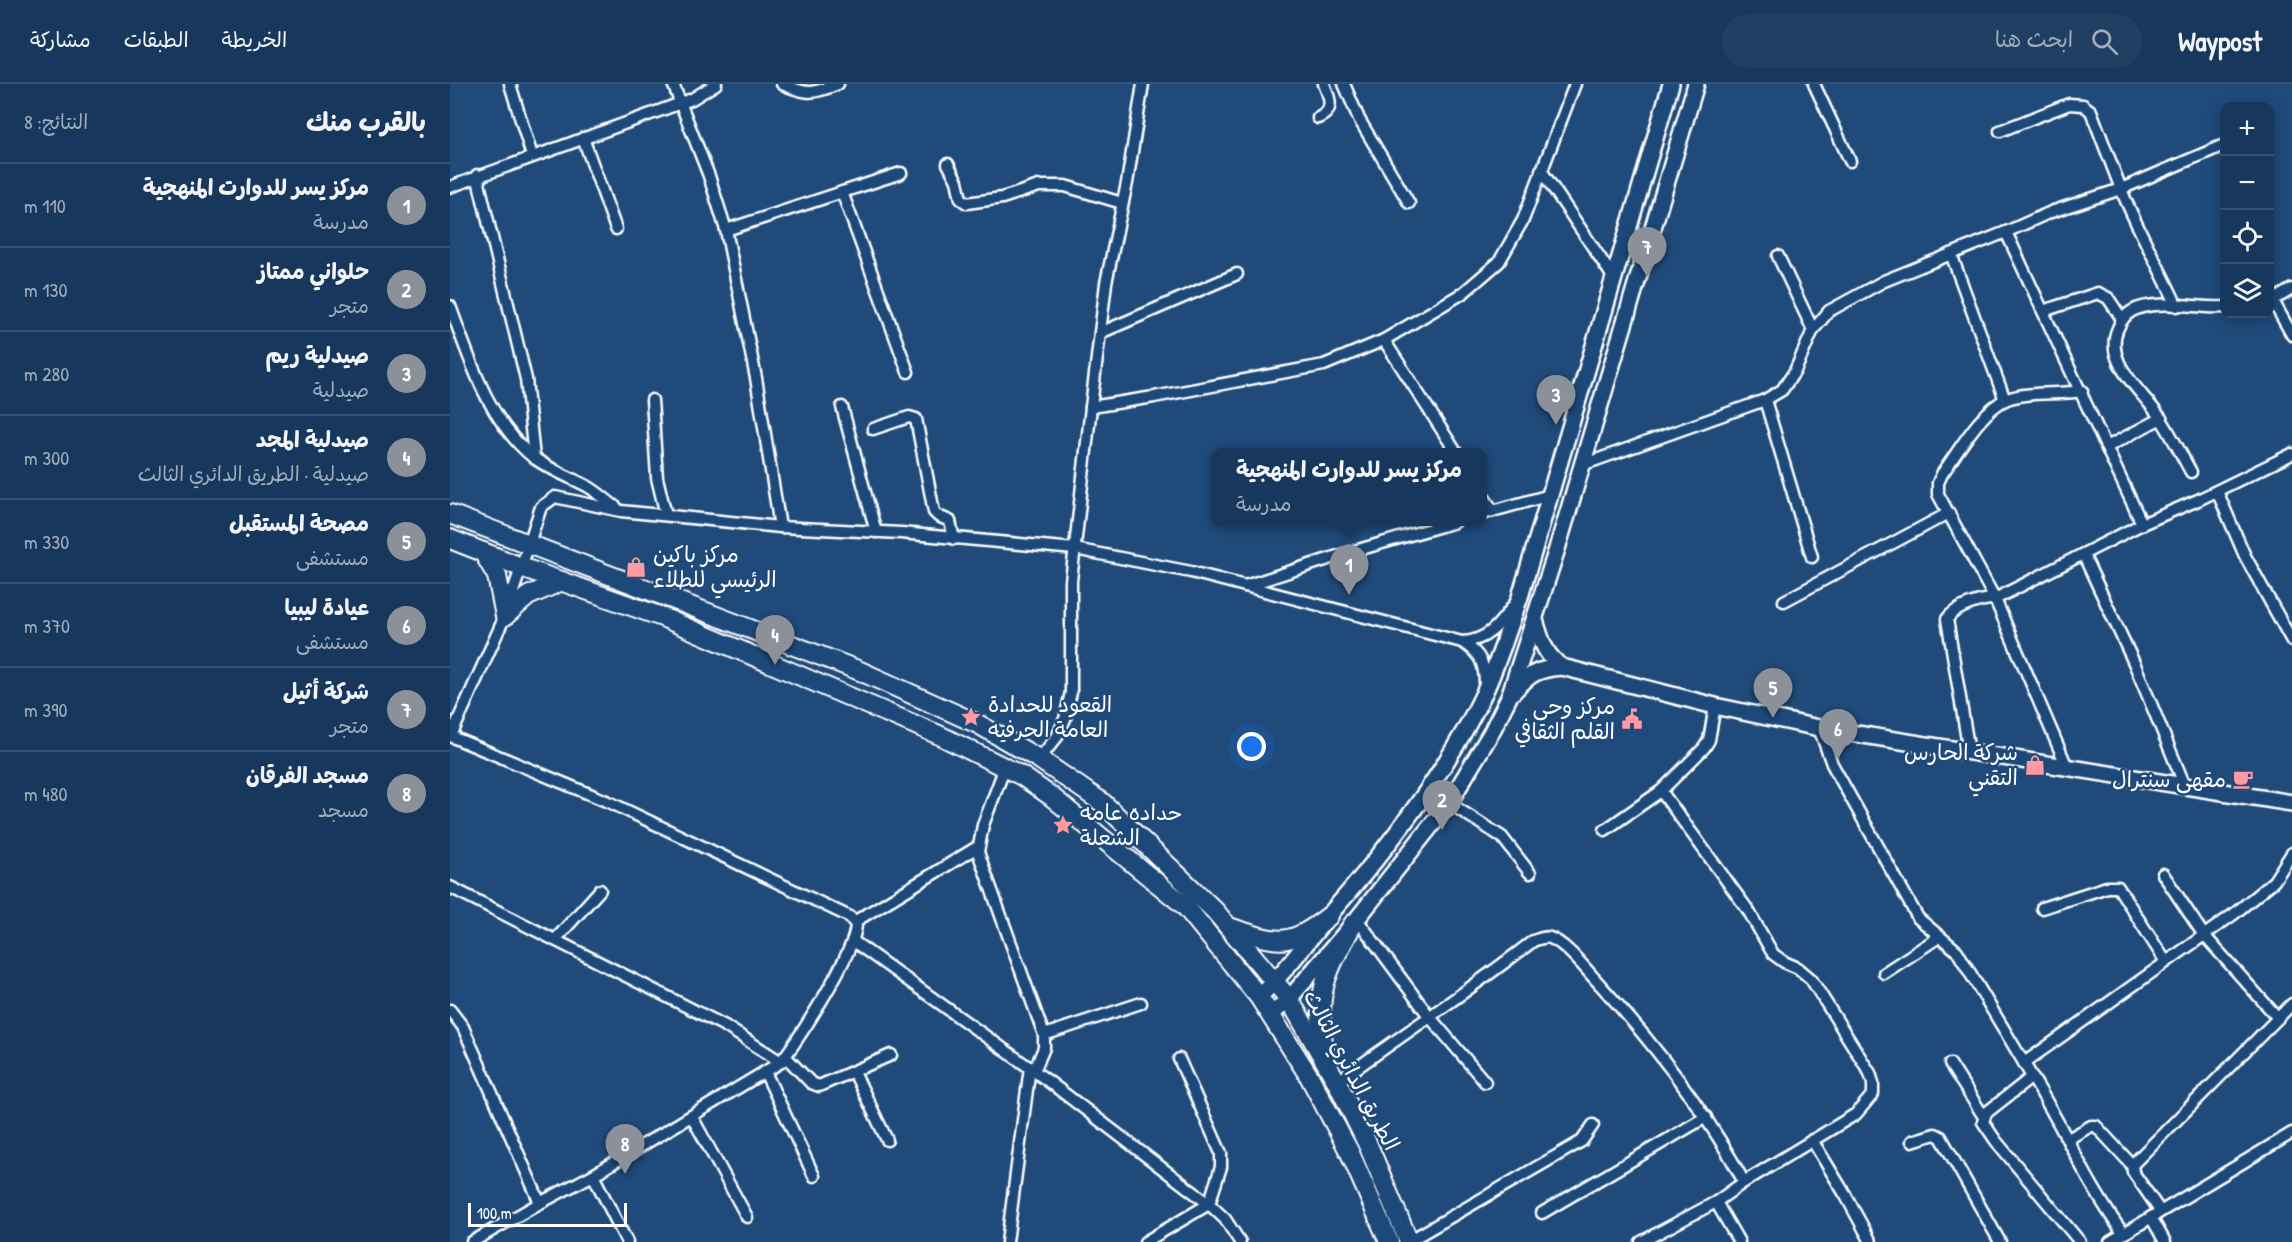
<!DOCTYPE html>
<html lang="ar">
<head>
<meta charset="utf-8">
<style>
	body { margin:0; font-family:"Patrick Hand","Playpen Sans Arabic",sans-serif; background:#203f62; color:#f1f3f6; direction:rtl }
	.controls { position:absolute; right:18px; top:18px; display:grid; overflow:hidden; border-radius:12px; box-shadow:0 3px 15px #0003 }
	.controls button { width:54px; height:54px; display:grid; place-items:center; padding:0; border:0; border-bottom:2px solid #365272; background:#17385c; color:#f1f3f6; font:30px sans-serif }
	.scale { position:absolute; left:18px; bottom:15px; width:159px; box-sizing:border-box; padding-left:6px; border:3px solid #fff; border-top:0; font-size:16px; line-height:21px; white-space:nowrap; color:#fff; -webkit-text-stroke:4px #1f4a7a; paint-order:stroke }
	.you { position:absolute; left:802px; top:663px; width:21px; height:21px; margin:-15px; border:4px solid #fff; border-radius:50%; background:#1a73e8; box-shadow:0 0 0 9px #1a73e833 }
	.badge { display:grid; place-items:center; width:39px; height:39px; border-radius:50%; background:#8c9099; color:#fff; font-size:20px; font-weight:700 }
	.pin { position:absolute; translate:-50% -50px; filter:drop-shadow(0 2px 3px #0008) }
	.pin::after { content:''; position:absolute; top:32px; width:21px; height:18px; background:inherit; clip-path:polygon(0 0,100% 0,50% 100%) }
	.popup { position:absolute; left:761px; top:364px; width:276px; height:78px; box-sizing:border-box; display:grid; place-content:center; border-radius:12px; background:#17385c; filter:drop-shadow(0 2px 4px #0005); font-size:20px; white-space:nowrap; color:#9eacbb }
	.popup b { font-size:22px; color:#f1f3f6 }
	.popup::after { content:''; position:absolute; left:50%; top:100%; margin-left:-12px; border:12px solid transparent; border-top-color:#17385c }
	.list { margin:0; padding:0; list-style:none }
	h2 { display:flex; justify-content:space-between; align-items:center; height:78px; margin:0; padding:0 24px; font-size:26px }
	h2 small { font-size:20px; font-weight:400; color:#9eacbb }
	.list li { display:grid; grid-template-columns:39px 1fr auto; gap:18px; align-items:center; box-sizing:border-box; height:84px; padding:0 24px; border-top:2px solid #365272 }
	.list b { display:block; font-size:22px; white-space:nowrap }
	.list p { margin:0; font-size:20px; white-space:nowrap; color:#9eacbb }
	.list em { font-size:20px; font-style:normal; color:#9eacbb }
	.icon { flex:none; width:33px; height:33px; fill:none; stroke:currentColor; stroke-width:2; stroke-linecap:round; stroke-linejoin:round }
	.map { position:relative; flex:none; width:1842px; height:1158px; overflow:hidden; direction:ltr }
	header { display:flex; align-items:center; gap:36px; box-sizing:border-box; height:84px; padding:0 30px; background:#17385c; border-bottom:2px solid #365272 }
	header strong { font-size:28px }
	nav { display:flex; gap:33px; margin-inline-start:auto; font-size:21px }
	.search { width:420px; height:54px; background:#203f62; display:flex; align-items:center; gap:15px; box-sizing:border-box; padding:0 21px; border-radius:33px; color:#9eacbb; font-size:22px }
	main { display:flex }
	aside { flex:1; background:#17385c }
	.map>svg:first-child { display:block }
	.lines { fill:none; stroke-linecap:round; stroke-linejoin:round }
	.minor-casing { stroke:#fff; stroke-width:15 }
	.secondary-casing { stroke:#fff; stroke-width:20 }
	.primary-casing { stroke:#fff; stroke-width:22 }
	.minor { stroke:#1f4a7a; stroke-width:10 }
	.secondary { stroke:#1f4a7a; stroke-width:15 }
	.primary { stroke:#1f4a7a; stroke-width:18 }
	.labels { text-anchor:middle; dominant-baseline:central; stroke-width:5; stroke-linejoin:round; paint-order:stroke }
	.poi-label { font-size:22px; fill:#fff; stroke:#1f4a7a; text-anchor:start }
	.street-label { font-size:22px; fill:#fff; stroke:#1f4a7a }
</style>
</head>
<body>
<header>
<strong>Waypost</strong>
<div class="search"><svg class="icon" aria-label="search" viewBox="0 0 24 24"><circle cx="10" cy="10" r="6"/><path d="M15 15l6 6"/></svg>ابحث هنا</div>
<nav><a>الخريطة</a><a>الطبقات</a><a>مشاركة</a></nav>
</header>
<main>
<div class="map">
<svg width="1842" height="1158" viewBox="0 0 1842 1158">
	<rect width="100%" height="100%" fill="#1f4a7a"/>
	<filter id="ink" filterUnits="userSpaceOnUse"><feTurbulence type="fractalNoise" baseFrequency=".0167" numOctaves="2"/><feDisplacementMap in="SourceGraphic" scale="12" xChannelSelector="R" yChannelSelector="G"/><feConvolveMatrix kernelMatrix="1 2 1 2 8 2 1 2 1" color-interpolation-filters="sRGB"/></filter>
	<g filter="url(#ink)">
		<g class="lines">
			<!-- minor casing -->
			<g class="minor-casing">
				<g id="minor">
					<path d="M60,0L82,72"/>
					<path d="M223,0L259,92L276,146L306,294L330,443"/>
					<path d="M332,0C357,11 363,10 388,0"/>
					<path d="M894,0L909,35L959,119"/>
					<path d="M1364,0L1400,77"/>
					<path d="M868,34C885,27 880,14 874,0"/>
					<path d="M1550,47L1619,20L1633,21L1641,27L1671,105L1774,61"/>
					<path d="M133,54L166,145"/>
					<path d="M498,80L507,97L511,115L517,119L552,114L589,102H615L672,119"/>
					<path d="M1091,86L1163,193"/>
					<path d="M27,91L76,295L84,374"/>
					<path d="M0,103L242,15L266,0"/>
					<path d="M392,108L458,288"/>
					<path d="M276,146L451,89"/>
					<path d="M1556,148L1692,440"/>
					<path d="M1501,170L1555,316"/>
					<path d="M1328,172L1363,246"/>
					<path d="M1823,217L1842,251"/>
					<path d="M1820,218L1842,205"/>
					<path d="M0,222C20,276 38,337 84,374C101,386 119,393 137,402C148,408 157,417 167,424"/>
					<path d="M1593,227L1648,209L1658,214L1672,235"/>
					<path d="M650,249L787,190"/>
					<path d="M934,256L1006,368"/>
					<path d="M202,316L207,394L216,431"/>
					<path d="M1315,316L1362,473"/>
					<path d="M392,323L426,448"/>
					<path d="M641,323L704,313L874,281L934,256L1013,209L1049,178L1073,136L1125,0"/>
					<path d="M423,345L459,333L466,335L484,428L488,432L500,437L504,455"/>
					<path d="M1657,363L1711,334"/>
					<path d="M1132,381L1315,316L1332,306L1345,287L1363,246L1379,227L1434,197L1556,148L1601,128L1671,105C1687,145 1709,182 1727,222"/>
					<path d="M1741,388C1731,370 1722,352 1711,335C1695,309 1652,279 1668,244C1671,237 1675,231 1682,227C1704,214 1749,225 1774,223"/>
					<path d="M1767,407L1795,472L1842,557"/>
					<path d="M1032,410L1043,427"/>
					<path d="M1032,430L1100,411"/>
					<path d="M1633,470L1685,581L1735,702"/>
					<path d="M795,502L894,470L1005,438"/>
					<path d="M1334,517L1499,429"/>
					<path d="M1012,558C1037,557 1049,541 1063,522"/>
					<path d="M1369,644L1382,680L1468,834L1507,867L1574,979L1784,830L1824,797L1842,769"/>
					<path d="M0,652L161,719L400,833L406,841C405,869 349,954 331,978L143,1091L90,1119L22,1158"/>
					<path d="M1,652L55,532L91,423L105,413L171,427L330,443L451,449L625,465L741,488L1012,558C1031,570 1035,580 1035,602"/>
					<path d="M1519,668L1497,535C1505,523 1531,515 1545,515L1488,410V399L1492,390C1508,368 1532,325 1557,315C1580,307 1607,311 1632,307"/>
					<path d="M589,675L607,653L615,635L621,608V497L641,323L656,199L677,99L693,0"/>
					<path d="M555,683L533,741L528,768L594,951V964L584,987"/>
					<path d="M1617,683L1545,515L1692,440L1748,416L1842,370"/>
					<path d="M999,719L1052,753L1080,789"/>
					<path d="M1155,746L1211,707L1254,664L1259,656L1265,622"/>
					<path d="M1713,790L1753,850L1828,934"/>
					<path d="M0,803L275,942L331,978"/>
					<path d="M1592,824L1657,803H1668L1716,878"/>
					<path d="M907,835L979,932L1035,998"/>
					<path d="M404,838L529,762"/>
					<path d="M105,856L150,806"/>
					<path d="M403,857L598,997L759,1120L775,1135L790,1158"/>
					<path d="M1434,889L1489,853"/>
					<path d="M0,926L13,943L90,1119"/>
					<path d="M594,951L691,919"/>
					<path d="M335,972L361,999L369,1002L441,971"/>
					<path d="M1574,979L1582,993L1536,1029L1533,1038L1546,1057L1630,1158"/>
					<path d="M1500,980L1534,1033"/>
					<path d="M315,988L364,1092"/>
					<path d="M404,988L437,1056"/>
					<path d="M1582,993C1614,1044 1637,1101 1673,1149"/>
					<path d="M887,998C952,951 1019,907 1083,857C1089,855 1094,852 1100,854C1114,858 1134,883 1144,894C1202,957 1254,1023 1294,1098"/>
					<path d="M242,1033L297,1133"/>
					<path d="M1618,1055L1641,1042H1646L1682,1081"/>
					<path d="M1362,1056L1396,1112L1421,1158"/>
					<path d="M1462,1057L1485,1050L1491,1053L1550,1158"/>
					<path d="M143,1091L177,1158"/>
					<path d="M1266,1118L1289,1158"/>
					<path d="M1710,1127L1683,1088L1682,1081L1842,920"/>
					<path d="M1092,1129L1256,1033"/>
					<path d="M1701,1133L1715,1158"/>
					<path d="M959,1157L1132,1057L1143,1041"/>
					<path d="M557,1158L580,983"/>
					<path d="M695,1158L759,1120L771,1083V1069L729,975"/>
					<path d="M1191,1158L1266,1118L1294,1098L1406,1030L1423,1010V999L1420,989L1361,895L1348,884L1334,878L1323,870L1298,826L1211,707"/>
					<path d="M1660,1158L1842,1049"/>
				</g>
			</g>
			<!-- secondary casing -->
			<g class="secondary-casing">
				<g id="secondary">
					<path d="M1085,536C1091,555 1094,571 1112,583"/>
					<path d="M1063,608C1080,590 1086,585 1112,583L1265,622L1369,644L1842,719"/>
					<path d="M809,913C836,888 856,858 880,830C938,764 998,686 1035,607C1049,576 1059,544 1070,513L1221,0"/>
					<path d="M821,931L839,915L903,840L999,719L1041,649L1059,613L1107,465L1246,0"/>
				</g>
			</g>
			<!-- primary casing -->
			<g class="primary-casing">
				<g id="primary">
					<path d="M0,430L410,587L528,640L589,675L653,719L765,827L839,915L887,998L918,1061L959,1158"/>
					<path d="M0,455L71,483L212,533L489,651L572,692L602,713L735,822L809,913L859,992L900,1069L939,1158"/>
					<path d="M33,468L47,492L55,532"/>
					<path d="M55,532L78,512L112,497"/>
					<path d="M782,844C829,859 838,864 879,832"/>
					<path d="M874,966C865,907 876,889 903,840"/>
				</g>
			</g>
			<!-- minor -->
			<use href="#minor" class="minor"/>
			<!-- secondary -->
			<use href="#secondary" class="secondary"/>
			<!-- primary -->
			<use href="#primary" class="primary"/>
		</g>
	</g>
	<!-- icons -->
	<defs>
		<g id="shop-bare" transform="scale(1.62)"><path d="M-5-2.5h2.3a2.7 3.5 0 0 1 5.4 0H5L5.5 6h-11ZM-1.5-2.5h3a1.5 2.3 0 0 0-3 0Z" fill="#ff9aa2" stroke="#1f4a7a" stroke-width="2.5" paint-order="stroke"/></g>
		<g id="sight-bare" transform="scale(1.62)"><path d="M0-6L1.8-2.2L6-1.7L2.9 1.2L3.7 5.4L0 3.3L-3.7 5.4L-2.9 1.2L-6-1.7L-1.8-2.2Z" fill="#ff9aa2" stroke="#1f4a7a" stroke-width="2.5" paint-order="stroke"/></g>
		<g id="civic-bare" transform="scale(1.62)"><path d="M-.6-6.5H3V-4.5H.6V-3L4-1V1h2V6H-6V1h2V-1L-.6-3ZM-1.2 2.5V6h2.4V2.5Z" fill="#ff9aa2" stroke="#1f4a7a" stroke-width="2.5" paint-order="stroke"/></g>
		<g id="cafe-bare" transform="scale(1.62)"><path d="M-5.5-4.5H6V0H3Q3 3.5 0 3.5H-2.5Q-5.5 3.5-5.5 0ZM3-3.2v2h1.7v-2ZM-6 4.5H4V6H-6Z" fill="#ff9aa2" stroke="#1f4a7a" stroke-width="2.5" paint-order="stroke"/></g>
	</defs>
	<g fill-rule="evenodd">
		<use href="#shop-bare" x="186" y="483"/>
		<use href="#sight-bare" x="521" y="633"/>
		<use href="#civic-bare" x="1182" y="635"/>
		<use href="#shop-bare" x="1585" y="681"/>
		<use href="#cafe-bare" x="1793" y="695"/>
		<use href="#sight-bare" x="613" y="741"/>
	</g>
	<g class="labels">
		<!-- poi labels -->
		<g class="poi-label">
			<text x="203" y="470">مركز باكين<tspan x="203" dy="25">الرئيسي للطلاء</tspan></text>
			<text x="538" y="620">القعود للحدادة<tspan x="538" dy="25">العامة الحرفيه</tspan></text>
			<text x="1165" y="622" text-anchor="end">مركز وحي<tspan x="1165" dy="25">القلم الثقافي</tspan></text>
			<text x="1568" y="668" text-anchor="end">شركة الحارس<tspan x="1568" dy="25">التقني</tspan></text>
			<text x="1776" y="695" text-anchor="end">مقهى سنترال</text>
			<text x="630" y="728">حداده عامه<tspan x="630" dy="25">الشعلة</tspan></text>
		</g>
		<!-- street labels -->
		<g class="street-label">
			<text transform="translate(902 986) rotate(62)">الطريق الدائري الثالث</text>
		</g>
	</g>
</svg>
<div class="controls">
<button>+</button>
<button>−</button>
<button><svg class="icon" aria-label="locate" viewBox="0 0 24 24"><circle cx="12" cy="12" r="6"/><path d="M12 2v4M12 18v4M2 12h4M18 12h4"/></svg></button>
<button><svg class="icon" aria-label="layers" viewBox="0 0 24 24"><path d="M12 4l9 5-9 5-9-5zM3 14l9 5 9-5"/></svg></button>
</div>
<div class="scale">100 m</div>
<div class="you"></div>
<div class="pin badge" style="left:899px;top:511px">1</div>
<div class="popup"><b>مركز يسر للدوارت المنهجية</b>مدرسة</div>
<div class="pin badge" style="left:992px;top:746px">2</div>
<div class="pin badge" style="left:1106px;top:341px">3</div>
<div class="pin badge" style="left:325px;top:581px">4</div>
<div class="pin badge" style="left:1323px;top:634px">5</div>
<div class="pin badge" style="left:1388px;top:675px">6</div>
<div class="pin badge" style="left:1197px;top:193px">7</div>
<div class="pin badge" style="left:175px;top:1090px">8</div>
</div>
<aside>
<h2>بالقرب منك<small>النتائج: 8</small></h2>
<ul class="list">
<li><span class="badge">1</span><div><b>مركز يسر للدوارت المنهجية</b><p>مدرسة</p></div><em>110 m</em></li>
<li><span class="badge">2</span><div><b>حلواني ممتاز</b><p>متجر</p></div><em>130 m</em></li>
<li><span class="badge">3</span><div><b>صيدلية ريم</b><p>صيدلية</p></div><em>280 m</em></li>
<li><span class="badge">4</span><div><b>صيدلية المجد</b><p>صيدلية · الطريق الدائري الثالث</p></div><em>300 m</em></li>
<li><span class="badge">5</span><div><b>مصحة المستقبل</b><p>مستشفى</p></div><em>330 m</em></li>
<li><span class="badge">6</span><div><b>عيادة ليبيا</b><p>مستشفى</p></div><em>370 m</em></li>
<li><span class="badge">7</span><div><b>شركة أثيل</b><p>متجر</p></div><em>390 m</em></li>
<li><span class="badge">8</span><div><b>مسجد الفرقان</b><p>مسجد</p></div><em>480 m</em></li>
</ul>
</aside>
</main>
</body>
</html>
